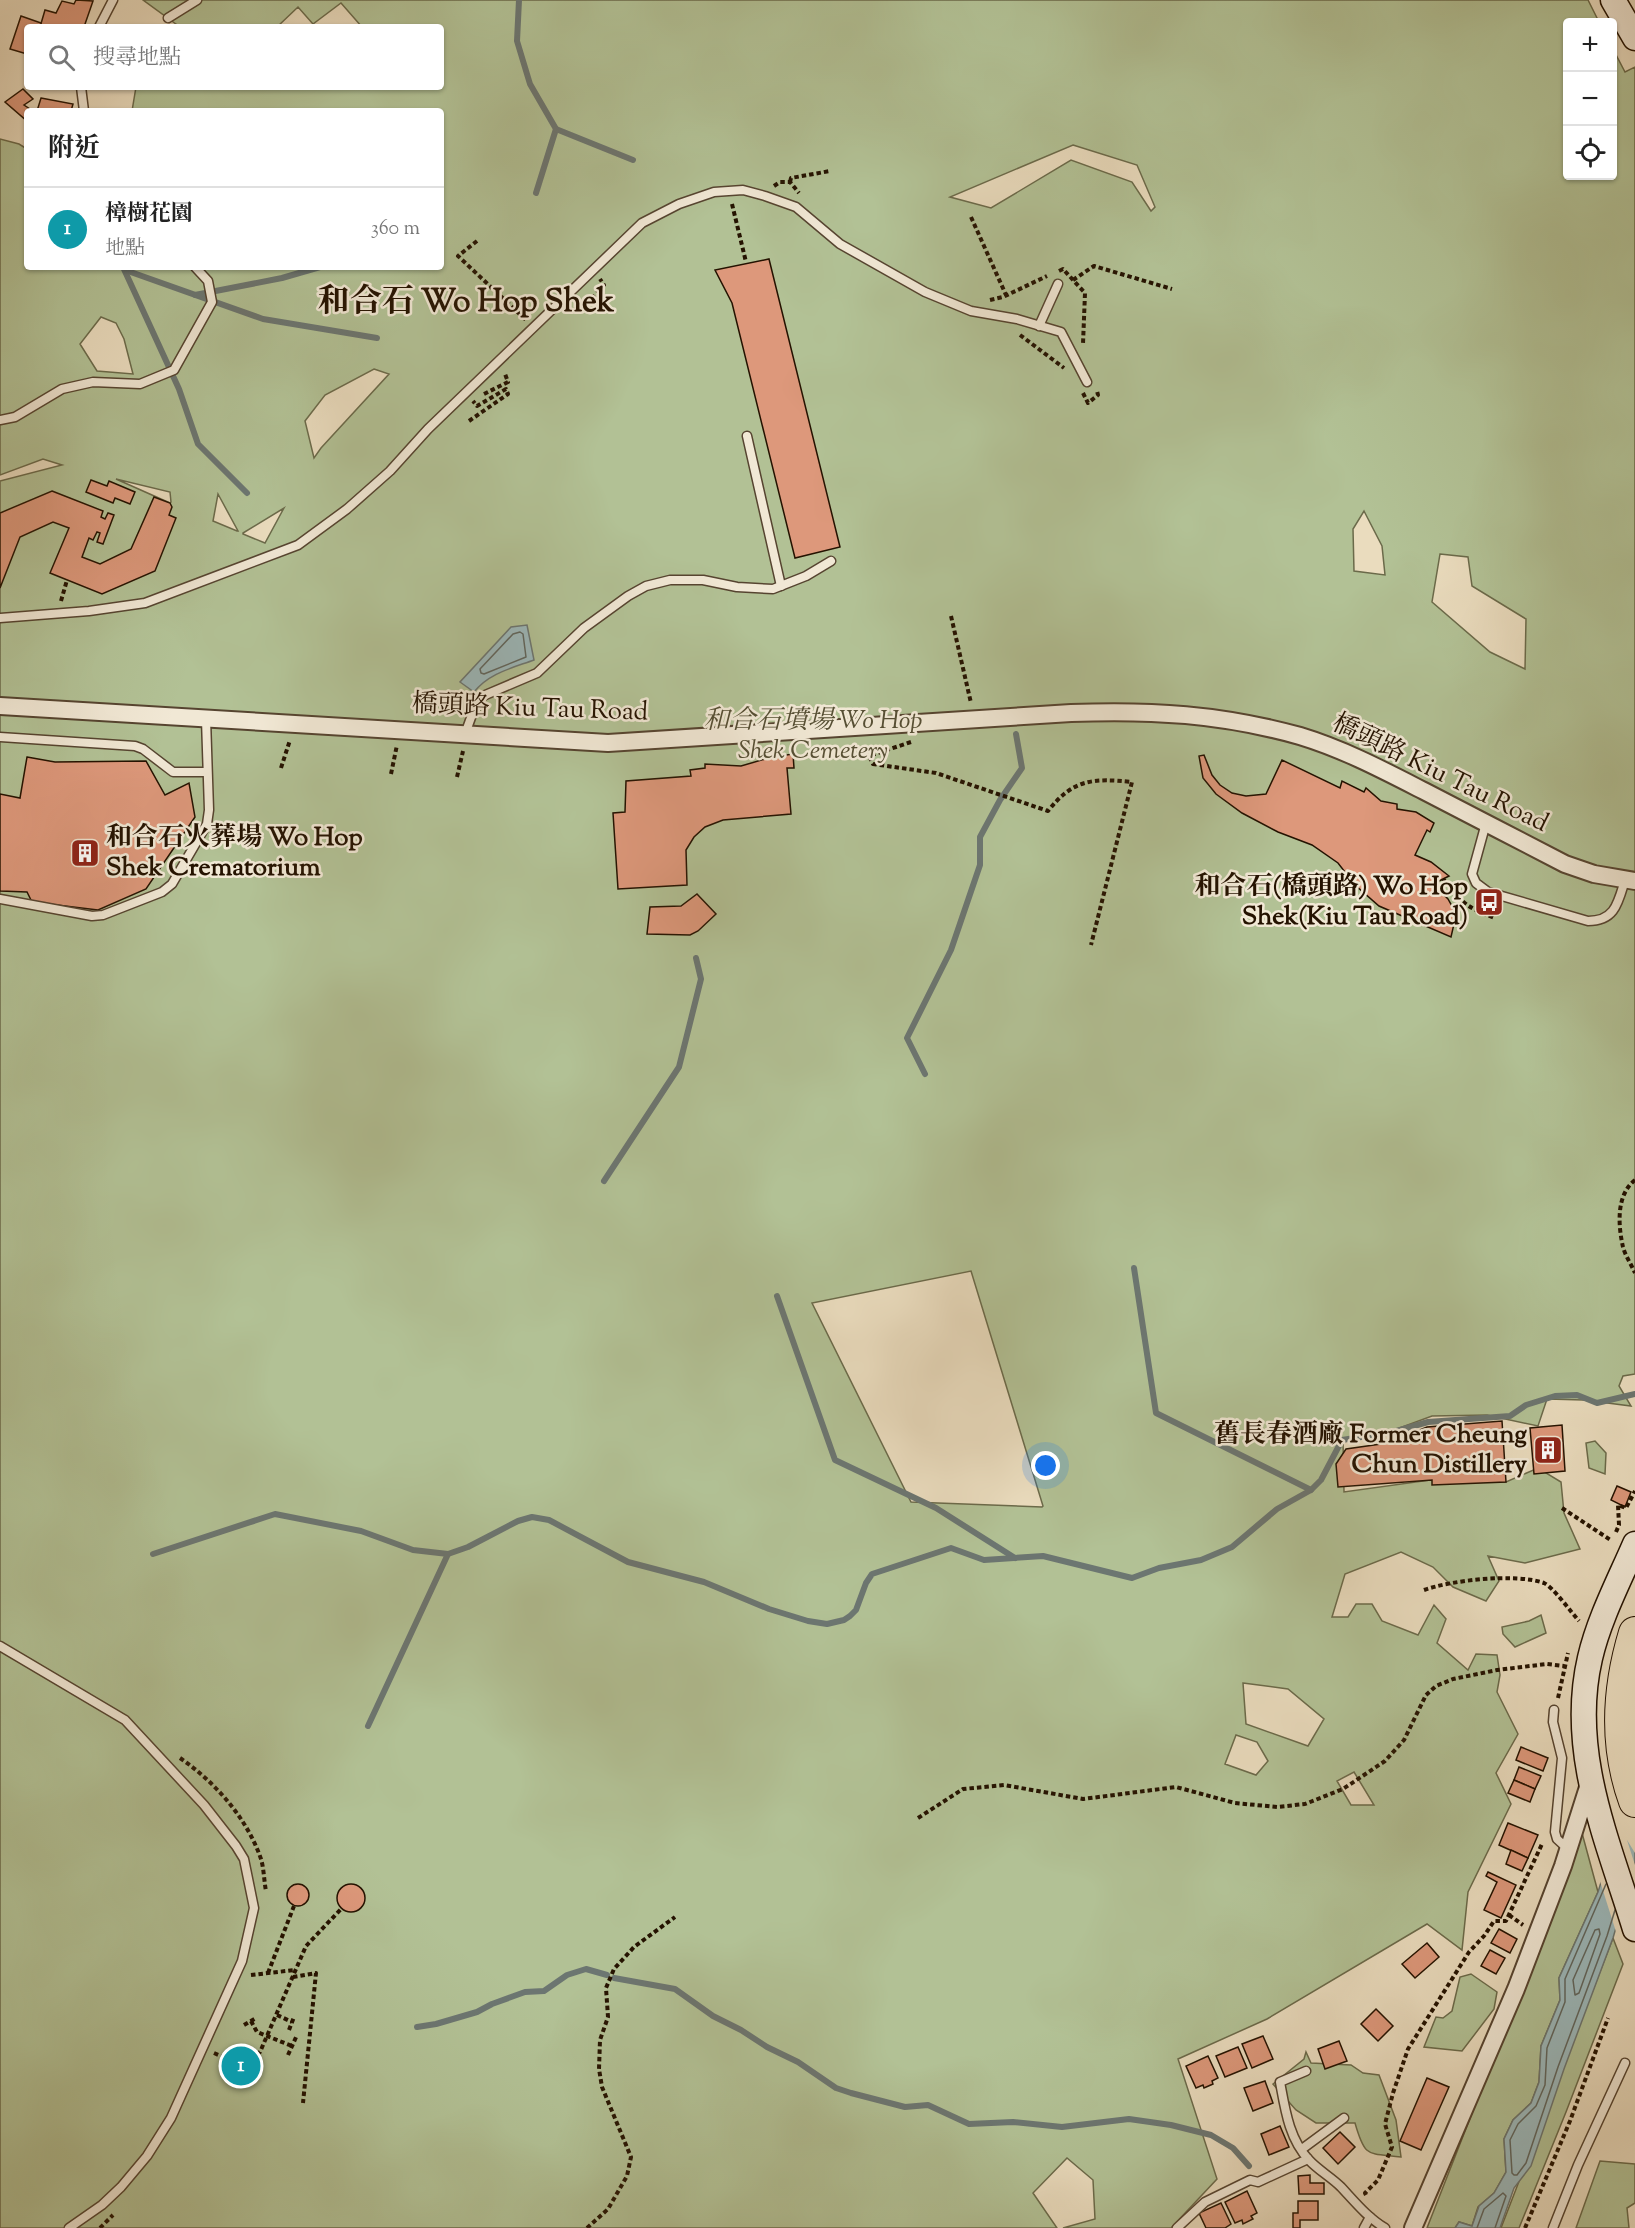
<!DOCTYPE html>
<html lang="zh-TW">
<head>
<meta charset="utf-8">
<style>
	body { margin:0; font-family:"Sorts Mill Goudy","Noto Serif TC",serif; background:#f2f2f2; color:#222 }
	.controls { position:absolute; right:18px; top:18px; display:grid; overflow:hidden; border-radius:6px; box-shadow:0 2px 4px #0004 }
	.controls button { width:54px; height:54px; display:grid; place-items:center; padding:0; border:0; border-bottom:2px solid #e0e0e0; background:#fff; color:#222; font:30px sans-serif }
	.you { position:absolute; left:1046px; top:1466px; width:21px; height:21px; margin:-15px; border:4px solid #fff; border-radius:50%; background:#1a73e8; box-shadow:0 0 0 9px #1a73e833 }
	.badge { display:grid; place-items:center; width:39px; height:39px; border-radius:50%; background:#d93025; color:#fff; font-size:20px; font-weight:700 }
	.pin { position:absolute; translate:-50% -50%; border:3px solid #fff; box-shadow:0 2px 6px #0006 }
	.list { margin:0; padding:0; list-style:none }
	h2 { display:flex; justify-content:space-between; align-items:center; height:78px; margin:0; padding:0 24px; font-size:26px }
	h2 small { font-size:20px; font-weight:400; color:#767676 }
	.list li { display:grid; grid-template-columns:39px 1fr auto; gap:18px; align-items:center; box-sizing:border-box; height:84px; padding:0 24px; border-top:2px solid #e0e0e0 }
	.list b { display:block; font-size:22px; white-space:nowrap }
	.list p { margin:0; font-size:20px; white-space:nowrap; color:#767676 }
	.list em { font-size:20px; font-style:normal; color:#767676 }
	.icon { flex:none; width:33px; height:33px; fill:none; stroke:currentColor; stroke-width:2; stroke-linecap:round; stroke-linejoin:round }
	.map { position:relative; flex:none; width:1635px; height:2228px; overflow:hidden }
	.search { position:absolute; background:#fff; box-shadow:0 2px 4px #0004; left:24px; top:24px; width:420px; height:66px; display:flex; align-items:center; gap:15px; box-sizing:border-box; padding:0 21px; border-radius:6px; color:#767676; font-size:22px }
	.panel { position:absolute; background:#fff; box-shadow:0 2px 4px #0004; left:24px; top:108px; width:420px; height:162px; border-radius:6px }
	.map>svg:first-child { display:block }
	.green { fill:#b2c195; stroke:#6b6a4a; stroke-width:1.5; fill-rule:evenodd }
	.water { fill:#9cb9bc; stroke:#6c7671; stroke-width:1.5 }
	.pier { fill:#eadcbe }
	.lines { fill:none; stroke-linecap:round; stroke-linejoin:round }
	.shore { stroke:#60665e; stroke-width:1.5 }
	.stream { stroke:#6c7671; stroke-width:6 }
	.building { fill:#dd987b; stroke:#241200; stroke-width:1.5 }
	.service-casing { stroke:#564430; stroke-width:11 }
	.minor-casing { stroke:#564430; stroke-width:20 }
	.secondary-casing { stroke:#241200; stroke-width:27 }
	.motorway-casing { stroke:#241200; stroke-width:34 }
	.path { stroke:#241200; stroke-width:4; stroke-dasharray:4.5 3; stroke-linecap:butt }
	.service { stroke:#f1e8d5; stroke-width:8 }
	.minor { stroke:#f1e8d5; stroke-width:16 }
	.secondary { stroke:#f1e8d5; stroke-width:24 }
	.motorway { stroke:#eadcbe; stroke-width:32 }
	.labels { text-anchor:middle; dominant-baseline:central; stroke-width:5; stroke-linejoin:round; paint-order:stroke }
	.street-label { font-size:26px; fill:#241200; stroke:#f1e8d5 }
	.park-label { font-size:26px; font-style:italic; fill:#564f34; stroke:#f1e8d5 }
	.poi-label { font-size:26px; font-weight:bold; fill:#241200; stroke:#f1e8d5; text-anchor:end }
	.district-label { font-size:32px; font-weight:bold; fill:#241200; stroke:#f1e8d5 }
</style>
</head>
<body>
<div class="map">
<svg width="1635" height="2228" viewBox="0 0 1635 2228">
	<rect width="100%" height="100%" fill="#eadcbe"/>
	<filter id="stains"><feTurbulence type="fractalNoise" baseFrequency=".00333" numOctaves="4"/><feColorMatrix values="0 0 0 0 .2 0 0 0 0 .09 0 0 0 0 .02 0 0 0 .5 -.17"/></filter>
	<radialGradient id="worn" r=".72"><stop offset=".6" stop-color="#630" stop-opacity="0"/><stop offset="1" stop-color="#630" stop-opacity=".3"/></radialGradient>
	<!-- green -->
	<g class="green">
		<path d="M143,0H1588L1599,22H1568V176H1612L1613,49L1625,72L1635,67V1374L1623,1376L1619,1386L1631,1406L1584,1400L1547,1399L1538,1426L1487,1415L1432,1416L1394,1430L1343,1440L1344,1492L1452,1477L1506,1482L1538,1468L1561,1482L1564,1513L1580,1549L1525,1563L1488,1556L1499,1581L1486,1601L1453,1587L1433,1567L1401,1552L1345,1574L1332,1617H1348L1356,1604H1372L1382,1621L1418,1635L1434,1605L1446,1619L1437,1643L1468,1670L1476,1654L1497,1655L1500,1675L1497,1692L1518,1734L1496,1773L1511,1804L1468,1892L1462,1950L1427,1924L1267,2019L1178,2059L1217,2179L1171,2228H1063L1095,2219L1093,2180L1067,2158L1033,2193L1057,2228H0V481L62,465L43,459L0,475V139L19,144L27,149V267H441V111H132L136,87H441V27H362L341,3L313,24L298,7L277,27H180ZM1073,145L1137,165L1155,207L1151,211L1132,182L1071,160L991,208L950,197ZM101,317L116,323L124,339L133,374L97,371L80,344ZM374,369L389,374L321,448L314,458L305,421L325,395ZM116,479L170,492L171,502L170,503ZM218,494L238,531H237L213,521ZM284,508L265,543L243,534V533ZM1364,511L1382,546L1385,575L1354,571L1353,529ZM1440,554L1468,557L1472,586L1526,619L1525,669L1490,652L1432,602ZM971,1271L1043,1506L1042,1507L911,1502L812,1303ZM1243,1683L1288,1689L1324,1719L1308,1746L1246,1724ZM1236,1735L1257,1742L1268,1761L1256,1775L1225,1764ZM1354,1772L1374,1805H1351L1337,1781Z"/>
		<path d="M1595,1441L1606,1453L1605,1474L1589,1468L1586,1443Z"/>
		<path d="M1541,1615L1546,1633L1515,1647L1503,1634L1502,1627L1529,1621Z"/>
		<path d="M1582,1833L1598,1892L1559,1978L1560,2000L1541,2046L1539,2082L1531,2103L1513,2120L1504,2139L1506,2172L1494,2193L1478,2207L1472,2226L1459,2222L1455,2228H1427Z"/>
		<path d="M1613,1938L1623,1964L1566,2112L1519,2228H1501Z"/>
		<path d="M1471,1974L1497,1992L1494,2009L1462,2051L1424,2047L1436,2017L1443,2018L1452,2011L1460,1977Z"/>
		<path d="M1306,2052L1311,2063L1351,2065L1363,2073L1379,2075L1396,2120L1401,2157C1367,2153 1365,2158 1355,2123H1316L1296,2110L1273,2084L1304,2059Z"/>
		<path d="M1600,2161L1635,2164V2203L1627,2208L1629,2228H1576Z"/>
	</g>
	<!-- water -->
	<g class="water">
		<path d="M527,625L534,660C512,668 489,673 474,692L460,682L511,627Z"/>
		<path d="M1635,1774V1862L1613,1938L1564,2069L1531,2166L1514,2188L1500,2228H1455L1459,2222L1472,2226L1479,2206L1494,2193L1506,2172L1504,2139L1513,2120L1531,2103L1539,2082L1541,2046L1560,2000L1559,1978L1598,1892Z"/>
	</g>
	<!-- pier -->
	<path class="pier" d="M1635,1771V1853L1627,1840L1635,1865V1873L1617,1935L1599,1878L1632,1773Z"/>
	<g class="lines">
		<!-- shore -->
		<g class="shore">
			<path d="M520,632L523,634L526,657L484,674L481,673L480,669L513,634Z"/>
			<path d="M1606,1884L1565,1979V2002L1547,2048L1545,2085L1536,2106L1518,2124L1510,2140L1512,2173L1514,2175H1517L1526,2163L1558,2067L1607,1936L1615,1910"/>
			<path d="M1599,1929L1600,1934L1579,1993L1575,1995L1573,1980L1595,1930Z"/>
			<path d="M1477,2228L1484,2209L1503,2193L1506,2196L1495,2228"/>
		</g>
		<!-- stream -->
		<g class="stream">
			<path d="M519,0L517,41L530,84L556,129L536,193"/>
			<path d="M556,129L633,160"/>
			<path d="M123,267L179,389L198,444L247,493"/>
			<path d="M125,270L263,319L377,338"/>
			<path d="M195,295L282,278L320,267"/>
			<path d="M925,1074L907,1038L951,950L980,865V837L1000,800L1022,768L1016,734"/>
			<path d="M604,1181L679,1067L701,979L696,958"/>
			<path d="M1134,1268L1156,1413L1311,1490"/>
			<path d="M777,1296L835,1460L936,1508L1015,1558"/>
			<path d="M153,1554L275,1514L361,1531L413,1550L448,1554L468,1547L518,1521L532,1517L549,1520L628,1562L704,1582L769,1609L808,1621L827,1624L844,1620L850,1616L856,1610L866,1583L872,1574L951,1548L984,1560L1043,1556L1132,1578L1159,1568L1201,1560L1232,1547L1277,1509L1311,1490L1321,1480L1342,1440L1393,1432L1428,1422L1510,1416L1526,1405L1555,1396L1577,1395L1597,1403L1635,1394"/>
			<path d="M368,1726L448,1554"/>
			<path d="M614,1978L675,1989L713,2016L741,2030L767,2047L798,2062L836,2088L851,2093L905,2107L928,2105L969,2124L1013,2122L1062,2127L1129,2119L1171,2125L1211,2135L1233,2148L1249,2166"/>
			<path d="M417,2027L436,2024L477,2012L492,2004L525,1992L544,1991L567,1975L586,1969L607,1975"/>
		</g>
	</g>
	<!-- building -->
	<g class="building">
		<path d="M76,0L93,1L84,27H40L45,10L56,13L62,1L74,4Z"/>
		<path d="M21,16L41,23L40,27H27V54L10,49Z"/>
		<path d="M23,89L33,99L24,105L33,111H27V121L5,102Z"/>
		<path d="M41,98L73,104L71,111H37Z"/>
		<path d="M769,259L840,547L795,558L732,303L715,270Z"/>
		<path d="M91,480L107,486L109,481L135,492L130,504L115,498L113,503L86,492Z"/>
		<path d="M52,491L103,511L101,517L105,519L108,513L114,515L103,544L97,542L100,533L97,532L93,540L89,538L82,557L100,564L131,549L154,497L170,503L172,507L169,515L176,518L155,571L102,594L50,573L69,528L53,522L20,537L0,588V513Z"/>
		<path d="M793,754L794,768H787L791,814L723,820L705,827L694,837L686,850L687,885L618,889L613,813L625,812L626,781L691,776L690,770L705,768V764L741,766L772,757Z"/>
		<path d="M1204,755L1212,775L1220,785L1232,793L1246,796L1266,794L1282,760L1340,788L1342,781L1364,792L1366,788L1381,801L1397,804V809L1416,812L1434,823L1430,832L1427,830L1415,855L1431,862L1449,876L1433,884L1448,899L1453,908L1454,924L1451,937L1379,906L1355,885L1338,863L1312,845L1278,832L1242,813L1216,794L1203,778L1199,756Z"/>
		<path d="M27,757L55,762L146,761L165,795L189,783L195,817L146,889L98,910L32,902L27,892L0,891V794L20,798Z"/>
		<path d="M697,894L716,914L698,931L690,935L647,934L650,907L681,906Z"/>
		<path d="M1502,1421L1506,1482L1432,1485V1480L1338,1487L1336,1464L1346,1449L1388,1443L1427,1427Z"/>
		<path d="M1562,1425L1565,1471L1534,1474L1530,1428Z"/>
		<path d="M1617,1486L1631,1492L1625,1507L1611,1500Z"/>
		<path d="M1521,1747L1548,1758L1543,1771L1516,1760Z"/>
		<path d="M1519,1767L1541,1776L1535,1789L1514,1780Z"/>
		<path d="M1514,1780L1535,1789L1530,1802L1508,1793Z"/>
		<path d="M1508,1823L1538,1835L1528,1858L1499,1845Z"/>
		<path d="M1511,1850L1528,1858L1522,1871L1506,1864Z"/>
		<path d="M1488,1872L1516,1885L1501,1918L1484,1910L1497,1882L1486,1876Z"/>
		<circle cx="298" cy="1895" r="11"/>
		<circle cx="351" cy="1898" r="14"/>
		<path d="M1499,1929L1517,1939L1510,1953L1491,1943Z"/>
		<path d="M1427,1943L1439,1957L1415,1978L1402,1964Z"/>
		<path d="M1490,1950L1505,1958L1496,1974L1481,1966Z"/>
		<path d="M1376,2009L1393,2026L1378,2041L1361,2024Z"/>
		<path d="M1263,2036L1273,2059L1252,2068L1242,2044Z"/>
		<path d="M1339,2041L1347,2061L1325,2069L1318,2049Z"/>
		<path d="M1238,2047L1247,2068L1225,2077L1216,2056Z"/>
		<path d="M237,2055L245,2056L250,2062L245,2071L237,2070L232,2062Z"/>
		<path d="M1208,2056L1218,2078L1212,2081L1213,2084L1204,2088L1203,2085L1196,2088L1186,2066Z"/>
		<path d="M1427,2078L1449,2087L1421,2150L1400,2141Z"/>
		<path d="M1265,2081L1273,2103L1253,2111L1244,2088Z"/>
		<path d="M1280,2126L1289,2147L1269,2155L1261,2134Z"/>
		<path d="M1340,2132L1355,2147L1338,2164L1323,2148Z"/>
		<path d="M1310,2175V2183H1324V2194H1299L1298,2176Z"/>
		<path d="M1247,2191L1257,2213L1251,2216L1253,2219L1243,2224L1242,2220L1235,2223L1225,2202Z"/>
		<path d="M1298,2201H1318V2220H1300V2228H1293V2213H1298Z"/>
		<path d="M1221,2203L1231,2224L1225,2228H1206L1199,2213Z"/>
	</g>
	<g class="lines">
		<!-- service casing -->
		<g class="service-casing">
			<g id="service">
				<path d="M168,18L197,0"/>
				<path d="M99,27L113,0"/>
				<path d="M81,87L84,111"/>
				<path d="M1039,326L1058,284"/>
				<path d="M0,420L15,417L62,389L93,382L140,384L174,370L212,302L208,281L195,267"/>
				<path d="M747,436L781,586"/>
				<path d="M0,618L89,611L145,603L298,545L347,509L390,471L428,429L642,223L679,204L714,192L743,190L765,196L796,207L840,244L925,292L971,311L1017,319L1061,332L1087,382"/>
				<path d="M465,734L473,712L483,696L537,673L584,628L628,596L646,586L670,580H703L737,587L773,589L806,576L831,561"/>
				<path d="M0,737L135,746L143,749L173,772H207"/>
				<path d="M1486,823L1472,874L1476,883L1488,892L1588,921C1615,921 1618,903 1625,880"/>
				<path d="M0,899L92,916L103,915L162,892L172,884L207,824L209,810L206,719"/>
				<path d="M0,1646L125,1720L204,1805L236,1846L244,1859L254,1908L242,1961L171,2118L147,2156L121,2187L102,2205L69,2228"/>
				<path d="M1554,1710L1553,1722L1562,1758L1555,1832L1557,1839L1568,1849"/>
				<path d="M1306,2071L1280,2082C1285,2109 1289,2139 1309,2160C1318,2170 1331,2177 1341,2187C1355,2202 1368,2218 1385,2228"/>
				<path d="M1302,2149L1344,2118"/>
				<path d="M1177,2228L1205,2202L1250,2180L1258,2182L1308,2159"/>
				<path d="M1364,2228L1370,2217"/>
				<path d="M1553,2228L1578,2165L1625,2063"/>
			</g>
		</g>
		<!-- minor casing -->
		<g class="minor-casing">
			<g id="minor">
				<path d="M0,706L608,743L1071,713C1151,710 1221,714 1300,736C1343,749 1383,770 1424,791C1471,815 1518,840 1565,864L1594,874L1635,881"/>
				<path d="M1413,2228L1516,1989L1563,1866L1590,1781"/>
			</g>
		</g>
		<!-- secondary casing -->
		<g class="secondary-casing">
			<g id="secondary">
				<path d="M1613,0L1635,38"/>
				<path d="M1635,1544C1619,1581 1599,1619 1590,1658C1568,1752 1608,1841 1635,1929"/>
			</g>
		</g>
		<!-- motorway casing -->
		<g class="motorway-casing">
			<path id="motorway" d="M1635,1633C1618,1689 1615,1746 1635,1801"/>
		</g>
		<!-- path -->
		<g class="path">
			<path d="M790,182L791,178L830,171"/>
			<path d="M774,186L780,182H790L799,193"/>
			<path d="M732,204L746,262"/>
			<path d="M971,217L1006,295"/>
			<path d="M477,241L458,256L526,320"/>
			<path d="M1059,271L1063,269L1085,293L1083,344"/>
			<path d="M1073,280L1094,266L1172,289"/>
			<path d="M990,300L1003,297L1047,276"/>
			<path d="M582,310L604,285L600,279"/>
			<path d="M1020,335L1064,368"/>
			<path d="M1083,393L1088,403L1098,395L1097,391"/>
			<path d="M484,394L508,382L505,374"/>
			<path d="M469,421L508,394L506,389L477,406L473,401"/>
			<path d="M61,601L67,580"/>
			<path d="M951,616L971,703"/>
			<path d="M911,742L869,756L873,764L936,773L1048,811C1073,779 1093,778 1132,782L1091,945"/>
			<path d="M281,768L290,740"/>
			<path d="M391,774L397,745"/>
			<path d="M457,777L463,751"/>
			<path d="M1443,879C1465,904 1463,906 1495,918"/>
			<path d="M1635,1180C1616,1195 1618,1225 1623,1247C1625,1255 1631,1264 1635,1273"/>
			<path d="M1562,1508L1612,1541"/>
			<path d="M1616,1532L1619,1525L1618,1505L1626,1508L1635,1491"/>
			<path d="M1424,1590C1452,1580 1516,1573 1544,1583C1553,1587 1571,1612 1579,1621"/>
			<path d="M1558,1698L1568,1653"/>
			<path d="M180,1758C215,1782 247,1818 261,1859C264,1869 264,1881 266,1891"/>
			<path d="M918,1818L963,1789L1004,1785L1083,1799L1176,1787L1235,1803L1277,1807L1305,1804L1343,1789L1385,1761L1404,1740L1426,1695L1436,1686L1453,1679L1497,1670L1547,1664L1564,1666"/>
			<path d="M1509,1915L1523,1925"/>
			<path d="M268,1973L294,1906"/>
			<path d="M251,1975L295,1970"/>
			<path d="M293,1977L316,1973L303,2103"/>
			<path d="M277,2015L292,2022"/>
			<path d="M251,2021L257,2032L292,2046"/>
			<path d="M244,2025L256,2018"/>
			<path d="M289,2030L294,2017"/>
			<circle cx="241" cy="2063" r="11"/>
			<path d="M214,2053L230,2060"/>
			<path d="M288,2055L297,2035"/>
			<path d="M250,2058L260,2052L306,1946L341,1909"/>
			<path d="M1366,2195L1365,2193L1378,2180L1392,2147L1385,2124L1393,2093L1408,2049L1469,1952L1484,1936L1494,1921H1506L1542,1844"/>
			<path d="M100,2228L113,2215"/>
			<path d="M587,2228L608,2209L627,2176L631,2157L602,2087L599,2069L600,2040L608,2017L606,1988L614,1969L634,1947L675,1917"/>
			<path d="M1525,2228L1570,2121L1608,2018"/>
		</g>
		<!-- service -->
		<use href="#service" class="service"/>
		<!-- minor -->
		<use href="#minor" class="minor"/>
		<!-- secondary -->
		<use href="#secondary" class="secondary"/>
		<!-- motorway -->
		<use href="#motorway" class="motorway"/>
	</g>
	<!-- icons -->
	<defs>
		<g id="building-square" transform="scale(1.5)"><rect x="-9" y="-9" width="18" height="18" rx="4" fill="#8f2418" stroke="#f1e8d5"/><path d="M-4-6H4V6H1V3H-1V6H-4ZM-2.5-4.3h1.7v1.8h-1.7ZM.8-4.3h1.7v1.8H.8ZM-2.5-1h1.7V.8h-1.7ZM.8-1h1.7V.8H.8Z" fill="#fff"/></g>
		<g id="bus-square" transform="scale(1.5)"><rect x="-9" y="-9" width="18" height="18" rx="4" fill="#8f2418" stroke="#f1e8d5"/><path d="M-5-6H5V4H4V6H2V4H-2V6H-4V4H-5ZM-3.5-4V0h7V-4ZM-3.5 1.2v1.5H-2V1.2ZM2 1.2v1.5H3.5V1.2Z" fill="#fff"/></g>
	</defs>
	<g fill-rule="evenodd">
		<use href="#building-square" x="85" y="853"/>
		<use href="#bus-square" x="1489" y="902"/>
		<use href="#building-square" x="1548" y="1450"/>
	</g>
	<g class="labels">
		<!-- street labels -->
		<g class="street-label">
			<text transform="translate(530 709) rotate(2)">橋頭路 Kiu Tau Road</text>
			<text transform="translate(1440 774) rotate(26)">橋頭路 Kiu Tau Road</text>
		</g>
		<!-- park labels -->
		<g class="park-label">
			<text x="813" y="721">和合石墳場 Wo Hop<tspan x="813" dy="30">Shek Cemetery</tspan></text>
		</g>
		<!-- poi labels -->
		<g class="poi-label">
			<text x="106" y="838" text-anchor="start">和合石火葬場 Wo Hop<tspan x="106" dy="30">Shek Crematorium</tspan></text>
			<text x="1468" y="887">和合石(橋頭路) Wo Hop<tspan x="1468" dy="30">Shek(Kiu Tau Road)</tspan></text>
			<text x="1527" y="1435">舊長春酒廠 Former Cheung<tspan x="1527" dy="30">Chun Distillery</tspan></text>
		</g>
		<!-- district labels -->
		<g class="district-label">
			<text x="466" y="303">和合石 Wo Hop Shek</text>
		</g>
	</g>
	<rect width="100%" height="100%" filter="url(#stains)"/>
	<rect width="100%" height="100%" fill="url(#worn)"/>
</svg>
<div class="controls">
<button>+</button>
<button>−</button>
<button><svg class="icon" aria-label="locate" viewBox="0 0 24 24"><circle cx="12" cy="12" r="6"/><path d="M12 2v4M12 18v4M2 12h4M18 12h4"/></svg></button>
</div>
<div class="you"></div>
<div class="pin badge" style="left:241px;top:2066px;background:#0f9aa8">1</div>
<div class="search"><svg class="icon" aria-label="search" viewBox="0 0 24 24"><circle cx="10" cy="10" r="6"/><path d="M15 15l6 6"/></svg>搜尋地點</div>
<section class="panel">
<h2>附近<small></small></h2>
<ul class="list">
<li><span class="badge" style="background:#0f9aa8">1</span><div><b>樟樹花園</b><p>地點</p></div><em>360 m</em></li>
</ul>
</section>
</div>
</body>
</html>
